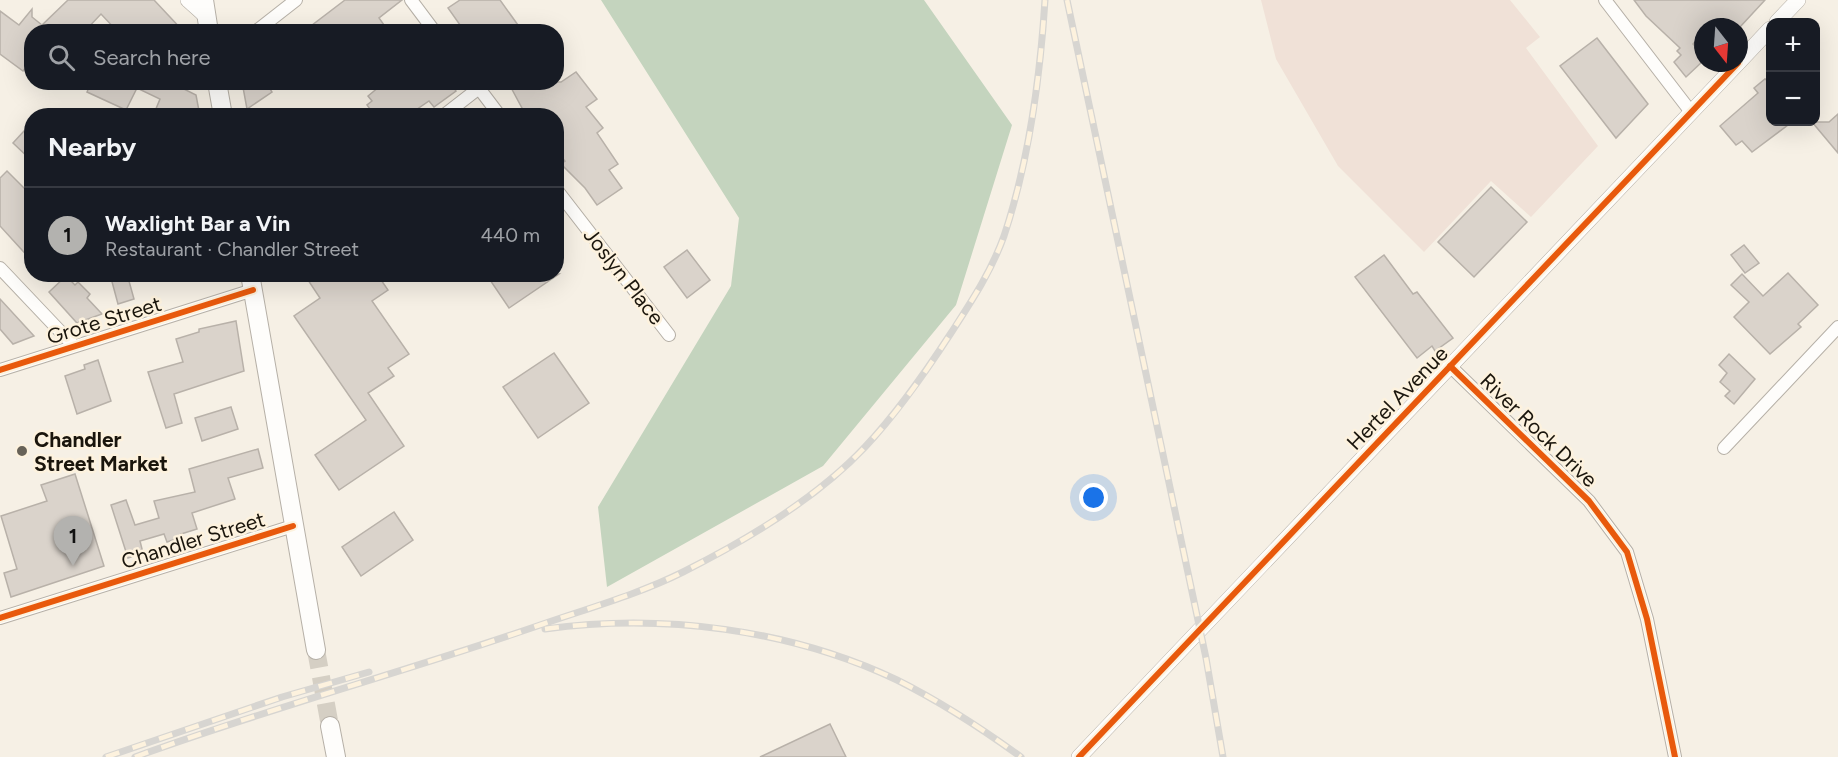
<!DOCTYPE html>
<html lang="en">
<head>
<meta charset="utf-8">
<style>
	body { margin:0; font-family:Figtree,sans-serif; background:#242831; color:#f1f3f6 }
	.controls { position:absolute; right:18px; top:18px; display:grid; overflow:hidden; border-radius:12px; box-shadow:0 6px 24px #0002 }
	.controls button { width:54px; height:54px; display:grid; place-items:center; padding:0; border:0; border-bottom:2px solid #363941; background:#171b24; color:#f1f3f6; font:30px sans-serif }
	.compass { position:absolute; left:1694px; top:18px; width:54px; height:54px; border-radius:50%; background:#171b24; box-shadow:0 6px 24px #0002; rotate:163deg }
	.you { position:absolute; left:1094px; top:498px; width:21px; height:21px; margin:-15px; border:4px solid #fff; border-radius:50%; background:#1a73e8; box-shadow:0 0 0 9px #1a73e833 }
	.badge { display:grid; place-items:center; width:39px; height:39px; border-radius:50%; background:#b3b2af; color:#111; font-size:20px; font-weight:700 }
	.pin { position:absolute; translate:-50% -50px; filter:drop-shadow(0 2px 3px #0008) }
	.pin::after { content:''; position:absolute; top:32px; width:21px; height:18px; background:inherit; clip-path:polygon(0 0,100% 0,50% 100%) }
	.list { margin:0; padding:0; list-style:none }
	h2 { display:flex; justify-content:space-between; align-items:center; height:78px; margin:0; padding:0 24px; font-size:26px }
	h2 small { font-size:20px; font-weight:400; color:#9ea1a6 }
	.list li { display:grid; grid-template-columns:39px 1fr auto; gap:18px; align-items:center; box-sizing:border-box; height:96px; padding:0 24px; border-top:2px solid #363941 }
	.list b { display:block; font-size:22px; white-space:nowrap }
	.list p { margin:0; font-size:20px; white-space:nowrap; color:#9ea1a6 }
	.list em { font-size:20px; font-style:normal; color:#9ea1a6 }
	.icon { flex:none; width:33px; height:33px; fill:none; stroke:currentColor; stroke-width:2; stroke-linecap:round; stroke-linejoin:round }
	.map { position:relative; flex:none; width:1838px; height:757px; overflow:hidden }
	.search { position:absolute; background:#171b24; box-shadow:0 6px 24px #0002; left:24px; top:24px; width:540px; height:66px; display:flex; align-items:center; gap:15px; box-sizing:border-box; padding:0 21px; border-radius:24px; color:#9ea1a6; font-size:22px }
	.panel { position:absolute; background:#171b24; box-shadow:0 6px 24px #0002; left:24px; top:108px; width:540px; height:174px; border-radius:24px }
	.map>svg:first-child { display:block }
	.industrial { fill:#f0e1d7 }
	.forest { fill:#c4d4be }
	.building { fill:#dad3cb; stroke:#b8b1a9; stroke-width:1.5 }
	.lines { fill:none; stroke-linecap:round; stroke-linejoin:round }
	.secondary-tunnel { stroke:#d5cfc4; stroke-width:18; stroke-dasharray:18 9; stroke-linecap:butt }
	.minor-casing { stroke:#b6b0a7; stroke-width:14 }
	.tertiary-casing { stroke:#b6b0a7; stroke-width:16 }
	.secondary-casing { stroke:#b6b0a7; stroke-width:20 }
	.minor { stroke:#fefdfb; stroke-width:12 }
	.tertiary { stroke:#fefdfb; stroke-width:15 }
	.secondary { stroke:#fefdfb; stroke-width:18 }
	.rail-casing { stroke:#d7d5d1; stroke-width:7 }
	.rail { stroke:#fdf2de; stroke-width:4.5; stroke-dasharray:14; stroke-linecap:butt }
	.cycleway-casing { stroke:#fdf2de; stroke-width:10 }
	.cycleway { stroke:#e8590c; stroke-width:6 }
	.poi-dot { fill:#676258; stroke:#fdf2de; stroke-width:2 }
	.labels { text-anchor:middle; dominant-baseline:central; stroke-width:5; stroke-linejoin:round; paint-order:stroke }
	.street-label { font-size:21px; fill:#1a150c; stroke:#fdf2de }
	.poi-label { font-size:21px; font-weight:bold; fill:#1a150c; stroke:#fdf2de; text-anchor:start }
</style>
</head>
<body>
<div class="map">
<svg width="1838" height="757" viewBox="0 0 1838 757">
	<rect width="100%" height="100%" fill="#f6f0e5"/>
	<!-- industrial -->
	<path class="industrial" d="M1261,0H1510L1540,37L1526,48L1598,146L1531,217L1491,181L1424,252L1338,166L1276,59Z"/>
	<!-- forest -->
	<path class="forest" d="M601,0H924L1012,125L956,305L823,466L607,587L598,507L731,286L739,218Z"/>
	<!-- building -->
	<g class="building">
		<path d="M68,0H154L184,32H118L101,14L84,32H32V60L23,71L0,54V11L19,25L32,9V17L42,25Z"/>
		<path d="M345,0H402L379,18L389,32H303Z"/>
		<path d="M460,0H500L523,32H465L448,8Z"/>
		<path d="M1634,0H1765L1740,27H1703V34L1693,44L1703,54V61L1686,77L1674,62L1681,55L1677,51L1680,48L1646,16Z"/>
		<path d="M1597,38L1648,104L1616,138L1560,66Z"/>
		<path d="M576,72L597,99L586,107L603,128L597,133L618,164L609,170L622,188L597,205L585,188L561,164L565,161L556,150V116H530L522,108L508,82H561Z"/>
		<path d="M1765,79L1770,82V122H1792L1752,152L1742,141L1736,145L1720,126L1758,93L1754,88Z"/>
		<path d="M91,82H170L196,95L200,116H153L160,99L137,88L126,110L87,92Z"/>
		<path d="M242,82H266L272,92L247,109Z"/>
		<path d="M385,82H450L456,91L434,107L429,101L407,116H375L367,105L372,101L368,96Z"/>
		<path d="M1838,114V153L1812,122H1829Z"/>
		<path d="M24,131L32,138V161L13,143Z"/>
		<path d="M7,171L32,196V261L0,226V178Z"/>
		<path d="M1491,187L1527,222L1474,277L1438,242Z"/>
		<path d="M1744,245L1759,263L1745,273L1731,255Z"/>
		<path d="M687,250L710,280L687,298L664,267Z"/>
		<path d="M1384,255L1413,294L1417,292L1453,338L1435,351L1432,346L1417,358L1355,277Z"/>
		<path d="M1788,273L1818,305L1798,324L1801,327L1770,354L1734,317L1749,302L1731,285L1742,274L1763,296Z"/>
		<path d="M127,274L134,299L118,304L111,278Z"/>
		<path d="M304,274H377L388,290L372,301L409,354L388,368L394,376L368,393L404,446L339,490L315,455L366,420L294,316L320,298Z"/>
		<path d="M486,274H559L509,308Z"/>
		<path d="M66,276L75,285L78,282L90,294L87,298L102,314L77,323L49,292Z"/>
		<path d="M0,299L34,336L13,344L0,329Z"/>
		<path d="M236,321L244,371L174,394L182,423L166,428L148,372L183,362L176,339L199,332V329Z"/>
		<path d="M554,353L589,403L538,438L503,387Z"/>
		<path d="M1729,354L1755,379L1734,404L1725,396L1730,391L1720,382L1727,373L1719,365Z"/>
		<path d="M98,360L111,401L77,414L65,376L85,369L84,365Z"/>
		<path d="M231,407L238,429L202,441L195,418Z"/>
		<path d="M258,449L263,468L228,478L235,499L192,513L197,529L181,534L182,537L167,542L164,534L140,541L143,553L128,558L111,505L126,500L135,525L159,518L154,501L195,492L189,469Z"/>
		<path d="M75,474L104,566L11,597L4,573L17,569L1,516L47,501L41,485Z"/>
		<path d="M394,512L413,540L361,576L342,547Z"/>
		<path d="M830,724L846,757H760Z"/>
	</g>
	<g class="lines">
		<!-- secondary-tunnel -->
		<path class="secondary-tunnel" d="M316,650L330,726"/>
		<!-- minor casing -->
		<g class="minor-casing">
			<g id="minor">
				<path d="M411,0L435,32"/>
				<path d="M1605,0L1691,112"/>
				<path d="M255,32L296,0"/>
				<path d="M475,83L500,116"/>
				<path d="M443,116L479,88"/>
				<path d="M556,189L669,335"/>
				<path d="M0,268L74,346"/>
				<path d="M1450,366L1589,501L1627,552L1647,619L1675,757"/>
				<path d="M0,370L253,290"/>
				<path d="M1724,448L1838,327"/>
				<path d="M0,618L293,526"/>
			</g>
		</g>
		<!-- tertiary casing -->
		<g class="tertiary-casing">
			<g id="tertiary">
				<path d="M188,0L207,17"/>
				<path d="M1777,22L1798,0"/>
				<path d="M1739,62L1770,29"/>
				<path d="M1079,757L1738,63"/>
			</g>
		</g>
		<!-- secondary casing -->
		<g class="secondary-casing">
			<g id="secondary">
				<path d="M204,0L209,32"/>
				<path d="M217,82L223,116"/>
				<path d="M250,274L316,650"/>
				<path d="M330,726L336,757"/>
			</g>
		</g>
		<!-- minor -->
		<use href="#minor" class="minor"/>
		<!-- tertiary -->
		<use href="#tertiary" class="tertiary"/>
		<!-- secondary -->
		<use href="#secondary" class="secondary"/>
		<!-- rail casing -->
		<g class="rail-casing">
			<g id="rail">
				<path d="M1067,0L1206,658L1223,757"/>
				<path d="M545,629C662,613 790,629 897,680C941,702 981,728 1021,757"/>
				<path d="M106,757L282,697L369,672"/>
				<path d="M135,757C269,708 408,671 543,624C589,608 639,594 683,572C745,541 817,498 865,447C898,412 925,373 951,333C971,302 991,272 1004,236C1029,161 1040,79 1045,0"/>
			</g>
		</g>
		<!-- rail -->
		<use href="#rail" class="rail"/>
		<!-- cycleway casing -->
		<g class="cycleway-casing">
			<g id="cycleway">
				<path d="M1450,366L1589,501L1627,552L1647,619L1675,757"/>
				<path d="M0,370L253,290"/>
				<path d="M0,618L293,526"/>
				<path d="M1079,757L1738,63"/>
			</g>
		</g>
		<!-- cycleway -->
		<use href="#cycleway" class="cycleway"/>
	</g>
	<!-- markers -->
	<circle class="poi-dot" cx="22" cy="451" r="6"/>
	<g class="labels">
		<!-- street labels -->
		<g class="street-label">
			<text transform="translate(624 276) rotate(52)">Joslyn Place</text>
			<text transform="translate(104 320) rotate(-17)">Grote Street</text>
			<text transform="translate(1397 398) rotate(-46)">Hertel Avenue</text>
			<text transform="translate(1539 430) rotate(44)">River Rock Drive</text>
			<text transform="translate(193 540) rotate(-17)">Chandler Street</text>
		</g>
		<!-- poi labels -->
		<g class="poi-label">
			<text x="34" y="439">Chandler<tspan x="34" dy="24">Street Market</tspan></text>
		</g>
	</g>
</svg>
<div class="controls">
<button>+</button>
<button>−</button>
</div>
<svg class="compass" viewBox="-18 -18 36 36"><path d="M0-13l5 13h-10z" fill="#e53935"/><path d="M0 13l5-13h-10z" fill="#9ea1a6"/></svg>
<div class="you"></div>
<div class="pin badge" style="left:73px;top:566px">1</div>
<div class="search"><svg class="icon" aria-label="search" viewBox="0 0 24 24"><circle cx="10" cy="10" r="6"/><path d="M15 15l6 6"/></svg>Search here</div>
<section class="panel">
<h2>Nearby<small></small></h2>
<ul class="list">
<li><span class="badge">1</span><div><b>Waxlight Bar a Vin</b><p>Restaurant · Chandler Street</p></div><em>440 m</em></li>
</ul>
</section>
</div>
</body>
</html>
